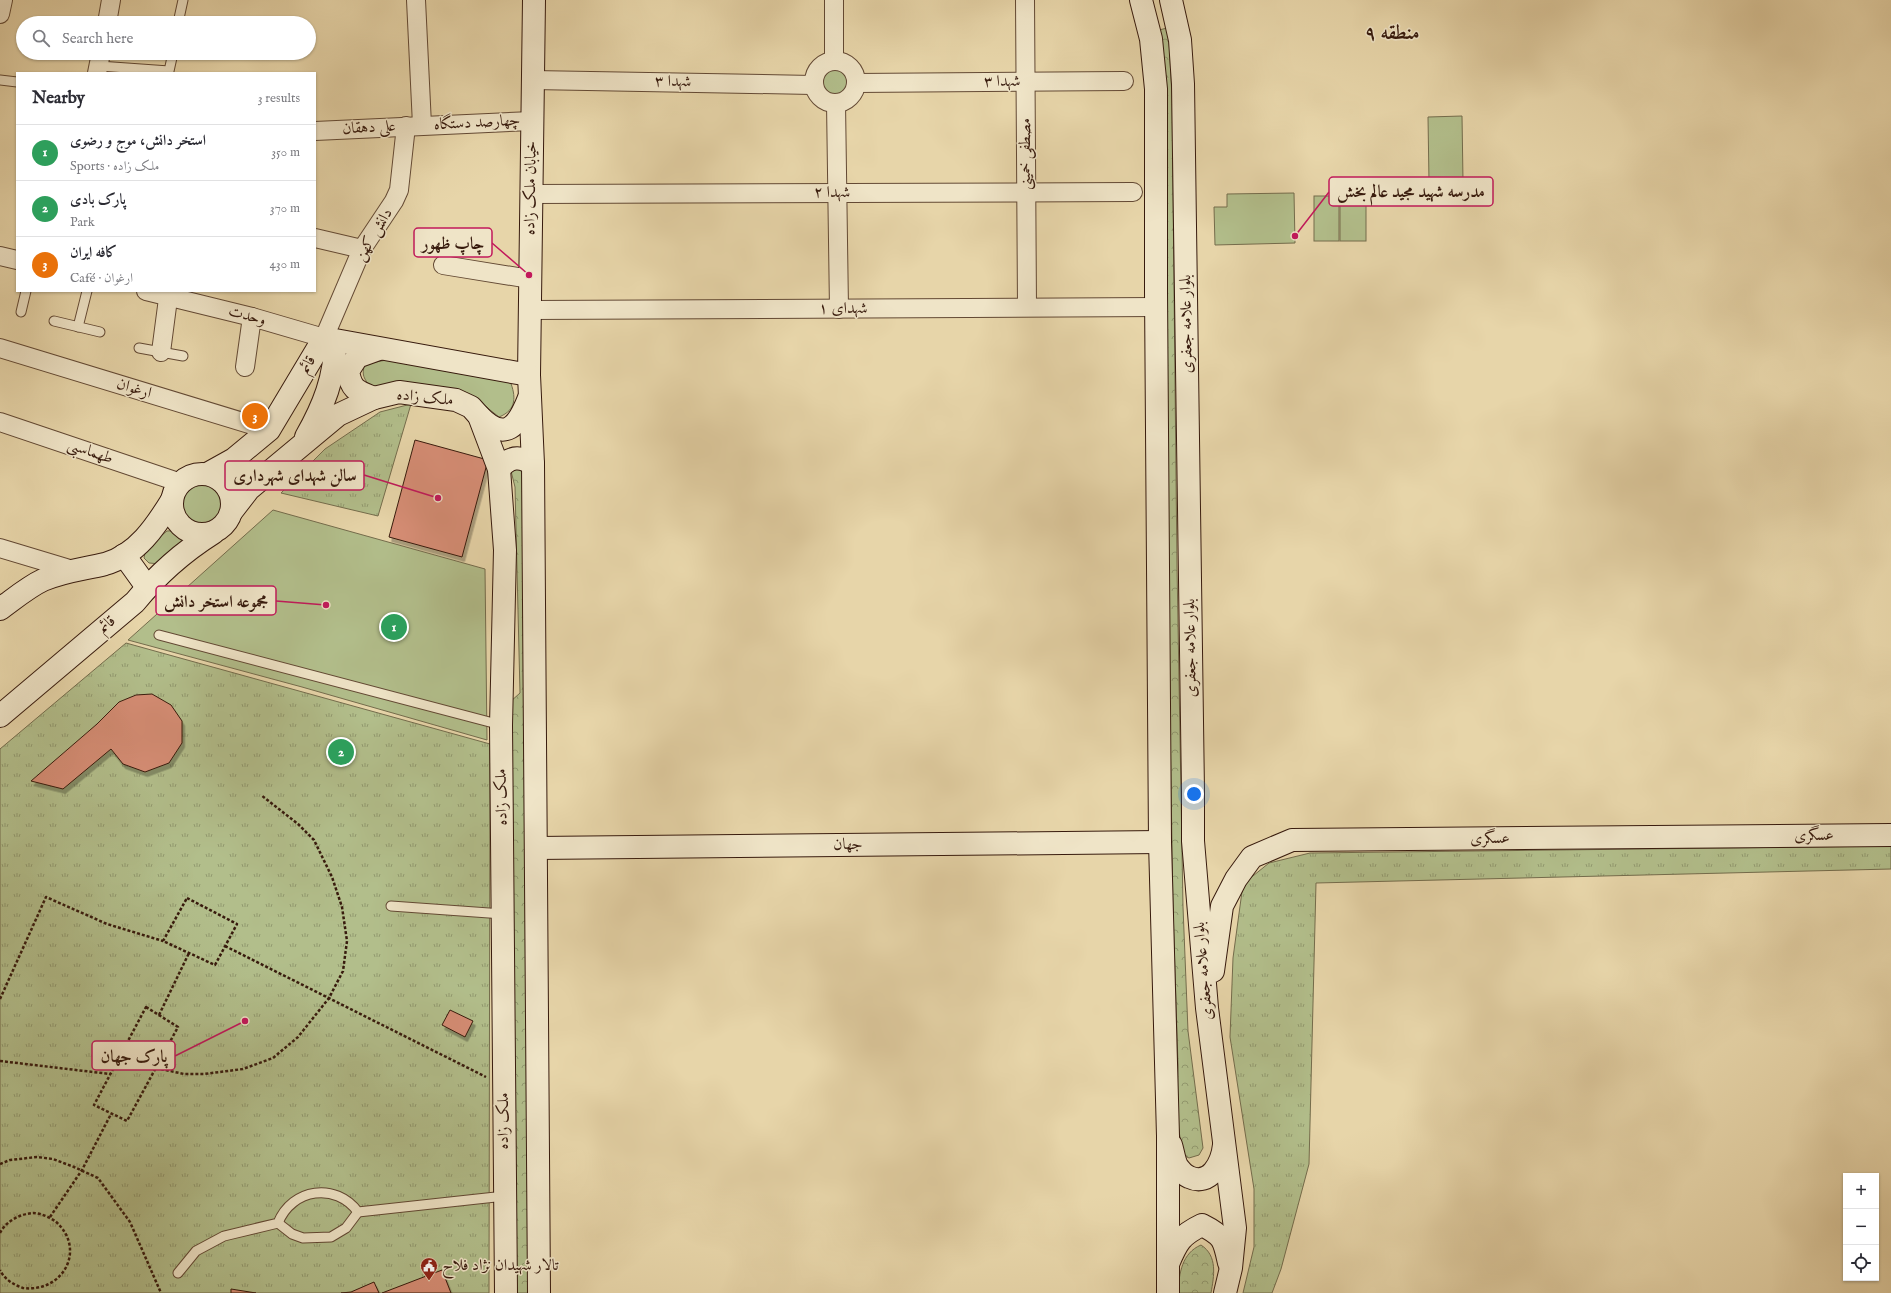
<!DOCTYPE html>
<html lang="en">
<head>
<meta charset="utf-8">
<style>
	body { margin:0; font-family:"IM FELL English",Amiri,serif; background:#f2f2f3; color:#2b2b33 }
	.controls { position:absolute; right:12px; bottom:12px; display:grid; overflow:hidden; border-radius:0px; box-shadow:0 1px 3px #0004 }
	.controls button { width:36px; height:36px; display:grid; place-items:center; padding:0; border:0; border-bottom:1px solid #e1e1e2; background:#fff; color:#2b2b33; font:20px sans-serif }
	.you { position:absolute; left:1194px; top:794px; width:14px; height:14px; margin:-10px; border:3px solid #fff; border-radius:50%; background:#1a73e8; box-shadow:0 0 0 6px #1a73e833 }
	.badge { display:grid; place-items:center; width:26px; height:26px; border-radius:50%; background:#2563eb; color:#fff; font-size:13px; font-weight:700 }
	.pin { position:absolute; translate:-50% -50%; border:2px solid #fff; box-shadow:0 1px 4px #0006 }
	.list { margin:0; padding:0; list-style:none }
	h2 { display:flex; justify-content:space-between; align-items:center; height:52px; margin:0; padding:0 16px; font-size:17px }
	h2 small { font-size:13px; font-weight:400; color:#7c7c81 }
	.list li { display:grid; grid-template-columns:26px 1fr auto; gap:12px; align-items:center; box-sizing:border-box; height:56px; padding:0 16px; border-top:1px solid #e1e1e2 }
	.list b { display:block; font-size:15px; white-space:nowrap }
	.list p { margin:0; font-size:13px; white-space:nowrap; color:#7c7c81 }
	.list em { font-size:13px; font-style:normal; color:#7c7c81 }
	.icon { flex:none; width:22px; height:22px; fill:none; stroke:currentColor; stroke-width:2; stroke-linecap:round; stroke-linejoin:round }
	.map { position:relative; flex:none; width:1891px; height:1293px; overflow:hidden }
	.search { position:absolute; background:#fff; box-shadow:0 1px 3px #0004; left:16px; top:16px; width:300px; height:44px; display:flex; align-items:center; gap:10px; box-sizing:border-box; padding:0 14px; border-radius:22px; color:#7c7c81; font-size:15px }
	.panel { position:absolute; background:#fff; box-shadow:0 1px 3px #0004; left:16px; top:72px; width:300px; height:220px; border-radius:0px }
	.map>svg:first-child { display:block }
	.grass { fill:#b2be8b; stroke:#746c4c }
	.forest { fill:url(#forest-crowns); stroke:#746c4c }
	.park { fill:url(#park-tufts); stroke:#746c4c }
	.building { fill:#d68d75; stroke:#371a0d; filter:url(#shadow) }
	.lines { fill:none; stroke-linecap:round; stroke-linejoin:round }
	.lane-casing { stroke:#634934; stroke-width:11 }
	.street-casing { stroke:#634934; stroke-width:20 }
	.secondary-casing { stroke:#371a0d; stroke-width:24 }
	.path { stroke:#371a0d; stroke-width:2.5; stroke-dasharray:3 2; stroke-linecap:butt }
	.lane { stroke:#efe4c7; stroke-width:9 }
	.street { stroke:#efe4c7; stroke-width:18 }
	.secondary { stroke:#efe4c7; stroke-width:22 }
	.labels { text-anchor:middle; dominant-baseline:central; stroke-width:3; stroke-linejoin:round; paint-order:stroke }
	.street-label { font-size:16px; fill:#371a0d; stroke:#efe4c7 }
	.poi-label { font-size:16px; fill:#371a0d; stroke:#efe4c7; text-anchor:start }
	.district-label { font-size:20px; font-weight:bold; fill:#371a0d; stroke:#efe4c7 }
	.leader { fill:none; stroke:#c2185b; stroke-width:1.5 }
	.callout-dot { fill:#c2185b; stroke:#efe4c7; stroke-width:1.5 }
	.callout { fill:#efe4c7; stroke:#c2185b; stroke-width:1.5 }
	.callout-label { font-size:17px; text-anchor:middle; font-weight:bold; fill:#371a0d }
</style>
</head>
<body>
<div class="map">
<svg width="1891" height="1293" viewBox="0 0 1891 1293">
	<defs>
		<pattern id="forest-crowns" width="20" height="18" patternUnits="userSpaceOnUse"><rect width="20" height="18" fill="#b2be8b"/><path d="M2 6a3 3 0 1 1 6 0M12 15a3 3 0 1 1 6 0" fill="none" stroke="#929a70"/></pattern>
		<pattern id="park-tufts" width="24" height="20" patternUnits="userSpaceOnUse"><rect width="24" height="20" fill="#b2be8b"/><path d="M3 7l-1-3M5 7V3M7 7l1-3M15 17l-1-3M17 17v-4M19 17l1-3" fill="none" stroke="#929a70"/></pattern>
		<filter id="shadow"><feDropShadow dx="2.5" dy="4.5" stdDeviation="0" flood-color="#0004"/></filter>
	</defs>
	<rect width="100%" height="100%" fill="#e7d5a9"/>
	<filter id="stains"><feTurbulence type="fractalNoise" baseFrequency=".005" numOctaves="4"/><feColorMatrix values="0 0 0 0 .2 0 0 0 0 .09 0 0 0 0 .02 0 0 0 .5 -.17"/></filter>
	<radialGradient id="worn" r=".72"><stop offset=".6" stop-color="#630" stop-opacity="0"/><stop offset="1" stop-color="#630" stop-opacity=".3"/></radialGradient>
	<!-- grass -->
	<g class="grass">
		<circle cx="834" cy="83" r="19"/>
		<path d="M1462,116L1463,181L1429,182L1428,117Z"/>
		<path d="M1294,193L1295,243L1215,245L1214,207H1227V194Z"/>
		<rect x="1314" y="196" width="25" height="45"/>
		<rect x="1340" y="197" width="26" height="44"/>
		<path d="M392,359L510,381C516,396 517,410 499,417L475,398L371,387C364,379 361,375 365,364Z"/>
		<circle cx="202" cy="504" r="27"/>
		<path d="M273,510L485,569L487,740L302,687L128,640Z"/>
		<path d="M167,531C175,530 181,534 183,542L161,564L149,563L144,558L146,548Z"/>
	</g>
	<!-- forest -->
	<g class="forest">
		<path d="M1167,28L1169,39L1172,98L1177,567L1183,907L1188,1031L1203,1148L1199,1155L1189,1158L1183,1155L1177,1119L1178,1065L1173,908L1159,30Z"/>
		<path d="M526,465L533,1293H515L510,702L520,693L515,487L510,467Z"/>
		<path d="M1201,1245C1218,1256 1214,1276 1211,1293H1178C1179,1273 1182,1253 1201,1245Z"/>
	</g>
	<!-- park -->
	<g class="park">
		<path d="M411,404L378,516L281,493L325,449L380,412Z"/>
		<path d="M126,643L490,744L489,1293H0V749Z"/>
		<path d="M1891,846V869L1316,883L1309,1164L1281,1269L1272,1293H1243L1254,1247V1189L1230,1037L1233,958L1243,884L1269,863L1310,853Z"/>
	</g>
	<!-- building -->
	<g class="building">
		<path d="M415,440L488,460L462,557L389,537Z"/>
		<path d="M152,694L171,705L182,721V743L169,763L145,772L123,764L111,749L63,789L31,781L97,724L119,702L136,695Z"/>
		<path d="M450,1010L473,1021L465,1037L442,1025Z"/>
		<path d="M442,1270L451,1293H382Z"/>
		<path d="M374,1282L379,1293H341L351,1292Z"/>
		<path d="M231,1289L256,1293H231Z"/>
	</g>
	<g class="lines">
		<!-- lane casing -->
		<g class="lane-casing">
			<g id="lane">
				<path d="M178,23L183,0"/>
				<path d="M99,66L169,71L173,53"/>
				<path d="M0,80L17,82"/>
				<path d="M21,312L26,291"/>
				<path d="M54,321L100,332"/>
				<path d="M78,327L87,291"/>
				<path d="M139,348L183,356"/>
				<path d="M159,635L501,725"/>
				<path d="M391,906L503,914"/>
				<path d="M278,1223L292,1234L303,1238L331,1237L346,1228L358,1212"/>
				<path d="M178,1273L196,1251L224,1236L278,1223C292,1188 336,1182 358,1212L505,1196"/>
			</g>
		</g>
		<!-- street casing -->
		<g class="street-casing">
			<g id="street">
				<path d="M416,0L422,125"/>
				<path d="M1025,0L1027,307"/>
				<path d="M0,14L3,0"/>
				<path d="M107,23L111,0"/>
				<path d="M834,60V0"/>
				<circle cx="835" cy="82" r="21"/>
				<path d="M97,73L101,53"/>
				<path d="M533,80L813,85"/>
				<path d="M856,83L1124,81"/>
				<path d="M836,103L839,309"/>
				<path d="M315,131L532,121"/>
				<path d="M531,194L1133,192"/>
				<path d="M315,238L362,249"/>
				<path d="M0,256L17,260"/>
				<path d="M443,265L530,279"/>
				<path d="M146,291L252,317L324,338L362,249L394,201L399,190L406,126"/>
				<path d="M530,310L1156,307"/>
				<path d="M0,348L269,430"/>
				<path d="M161,352L169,291"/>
				<path d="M245,367L252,317"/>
				<path d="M0,422L181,483"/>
				<path d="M0,548L73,570"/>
			</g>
		</g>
		<!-- secondary casing -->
		<g class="secondary-casing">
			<g id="secondary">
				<path d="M534,0L529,375L533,464L539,1293"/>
				<path d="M1141,0L1151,39L1156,89V292L1160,842L1168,1136V1293"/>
				<path d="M1171,0L1180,40L1183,84L1193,792V841L1207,1008L1235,1228L1231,1268L1225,1293"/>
				<path d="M374,398C357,391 351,390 348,371L357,357L379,349"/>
				<path d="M479,416C506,443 518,426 529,398"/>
				<path d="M306,437C323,407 336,376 335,341"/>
				<path d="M499,469C509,457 519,455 533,464"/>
				<circle cx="202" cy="504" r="30"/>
				<path d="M207,474L234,459L269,430L324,338L529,375"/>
				<path d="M232,511L249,489L338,415L374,398L399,392L456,400L471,407L479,416L499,469L505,550L501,725L506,1293"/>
				<path d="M124,555L147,587"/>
				<path d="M0,609C14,599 28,587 43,580C63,571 85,569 105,564C137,555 156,526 172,500"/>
				<path d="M0,716L135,602C157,575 183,552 213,533"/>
				<path d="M536,848L1160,842"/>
				<path d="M1213,971L1222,906L1236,879L1252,857L1292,840L1891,835"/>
				<path d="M1171,1145C1173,1151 1174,1160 1177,1166C1180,1170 1184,1175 1189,1177C1210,1187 1222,1163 1224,1145"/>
				<path d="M1168,1264C1177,1242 1181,1235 1202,1225C1224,1236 1224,1240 1229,1263"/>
			</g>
		</g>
		<!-- path -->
		<g class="path">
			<path d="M187,898L237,924L215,965L163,941Z"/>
			<path d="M225,946L486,1077"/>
			<path d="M0,999L46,897L107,924L163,941"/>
			<path d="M146,1007L178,1027L127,1121L94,1105Z"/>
			<path d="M159,1015L189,953"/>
			<path d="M0,1061L110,1074"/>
			<path d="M156,1068L184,1074H204L243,1069L273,1058L298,1037L329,998L343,971L347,941L342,907L332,877L314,840L298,824L261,795"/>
			<path d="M0,1164L10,1160L37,1157L53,1159L74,1167L98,1178L130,1222L161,1293"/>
			<path d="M50,1217L82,1170L111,1114"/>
			<path d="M0,1233C6,1221 20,1214 33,1213C40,1213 49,1217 55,1221C87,1248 64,1293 23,1288C14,1285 4,1279 0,1270"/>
		</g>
		<!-- lane -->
		<use href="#lane" class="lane"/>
		<!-- street -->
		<use href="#street" class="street"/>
		<!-- secondary -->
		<use href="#secondary" class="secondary"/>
	</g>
	<!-- icons -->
	<defs>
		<g id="civic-pin" transform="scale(0.9)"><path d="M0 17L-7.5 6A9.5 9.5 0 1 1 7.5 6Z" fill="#8f2418" stroke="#efe4c7"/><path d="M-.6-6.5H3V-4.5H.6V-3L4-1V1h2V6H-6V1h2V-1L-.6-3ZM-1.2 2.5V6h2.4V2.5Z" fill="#fff"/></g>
	</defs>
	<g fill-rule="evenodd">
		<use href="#civic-pin" x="429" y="1266"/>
	</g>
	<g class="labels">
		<!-- street labels -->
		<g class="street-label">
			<text transform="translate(673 82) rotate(1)">شهدا ۳</text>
			<text transform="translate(1002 82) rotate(-1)">شهدا ۳</text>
			<text transform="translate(477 123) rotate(-3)">چهارصد دستگاه</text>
			<text transform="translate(369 128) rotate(-3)">علی دهقان</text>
			<text transform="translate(1026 154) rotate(-90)">مصطفی خمینی</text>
			<text transform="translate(531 188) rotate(-89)">خیابان ملک زاده</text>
			<text x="832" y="193">شهدا ۲</text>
			<text transform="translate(374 235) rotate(-59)">دانش کهن</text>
			<text x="843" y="309">شهدای ۱</text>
			<text transform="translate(247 316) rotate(15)">وحدت</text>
			<text transform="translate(1187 324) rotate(-91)">بلوار علامه جعفری</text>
			<text transform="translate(308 365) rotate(-59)">قائم</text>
			<text transform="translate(134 389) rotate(17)">ارغوان</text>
			<text transform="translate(425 398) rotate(6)">ملک زاده</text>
			<text transform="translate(90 452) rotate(19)">طهماسبی</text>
			<text transform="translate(107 625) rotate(-40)">قائم</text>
			<text transform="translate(1191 648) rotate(-91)">بلوار علامه جعفری</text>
			<text transform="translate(502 797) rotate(-91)">ملک زاده</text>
			<text transform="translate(1814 836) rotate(-1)">عسگری</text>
			<text transform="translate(1490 839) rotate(-1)">عسگری</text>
			<text transform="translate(848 845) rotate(-1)">جهان</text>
			<text transform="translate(1204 971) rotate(-95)">بلوار علامه جعفری</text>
			<text transform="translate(504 1121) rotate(-90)">ملک زاده</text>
		</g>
		<!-- poi labels -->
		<g class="poi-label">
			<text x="442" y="1266">تالار شهیدان نژاد فلاح</text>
		</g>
		<!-- district labels -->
		<g class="district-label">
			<text x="1392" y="33">منطقه ۹</text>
		</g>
	</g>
	<!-- callouts -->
	<path class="leader" d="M1295 236L1329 192M529 275L492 243M438 498L364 475M326 605L276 601M245 1021L175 1056"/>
	<g class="callout-dot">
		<circle cx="1295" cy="236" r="4"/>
		<circle cx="529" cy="275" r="4"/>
		<circle cx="438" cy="498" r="4"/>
		<circle cx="326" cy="605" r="4"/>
		<circle cx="245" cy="1021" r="4"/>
	</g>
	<g class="callout">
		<rect x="1329" y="177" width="164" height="29" rx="4"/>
		<rect x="414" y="228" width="78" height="29" rx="4"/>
		<rect x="225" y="461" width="139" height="29" rx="4"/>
		<rect x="156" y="586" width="120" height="29" rx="4"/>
		<rect x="92" y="1041" width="83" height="29" rx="4"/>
	</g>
	<g class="callout-label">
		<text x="1411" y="197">مدرسه شهید مجید عالم بخش</text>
		<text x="453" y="249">چاپ ظهور</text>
		<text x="295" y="481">سالن شهدای شهرداری</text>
		<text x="216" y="607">مجموعه استخر دانش</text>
		<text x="134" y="1062">پارک جهان</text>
	</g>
	<rect width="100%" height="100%" filter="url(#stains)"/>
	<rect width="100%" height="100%" fill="url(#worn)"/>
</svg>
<div class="controls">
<button>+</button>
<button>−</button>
<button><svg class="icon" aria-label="locate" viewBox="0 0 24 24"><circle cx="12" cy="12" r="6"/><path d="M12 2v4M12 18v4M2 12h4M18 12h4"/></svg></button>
</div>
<div class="you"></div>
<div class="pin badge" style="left:394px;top:627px;background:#2e9e5b">1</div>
<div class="pin badge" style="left:341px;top:752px;background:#2e9e5b">2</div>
<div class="pin badge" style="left:255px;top:416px;background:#e8710a">3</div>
<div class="search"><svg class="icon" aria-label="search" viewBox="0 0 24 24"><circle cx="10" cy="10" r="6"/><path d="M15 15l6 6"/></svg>Search here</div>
<section class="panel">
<h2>Nearby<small>3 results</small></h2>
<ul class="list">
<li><span class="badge" style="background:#2e9e5b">1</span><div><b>استخر دانش، موج و رضوی</b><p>Sports · ملک زاده</p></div><em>350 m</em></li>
<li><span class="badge" style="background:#2e9e5b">2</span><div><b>پارک بادی</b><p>Park</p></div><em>370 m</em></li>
<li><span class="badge" style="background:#e8710a">3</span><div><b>کافه ایران</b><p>Café · ارغوان</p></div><em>430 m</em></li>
</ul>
</section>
</div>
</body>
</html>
